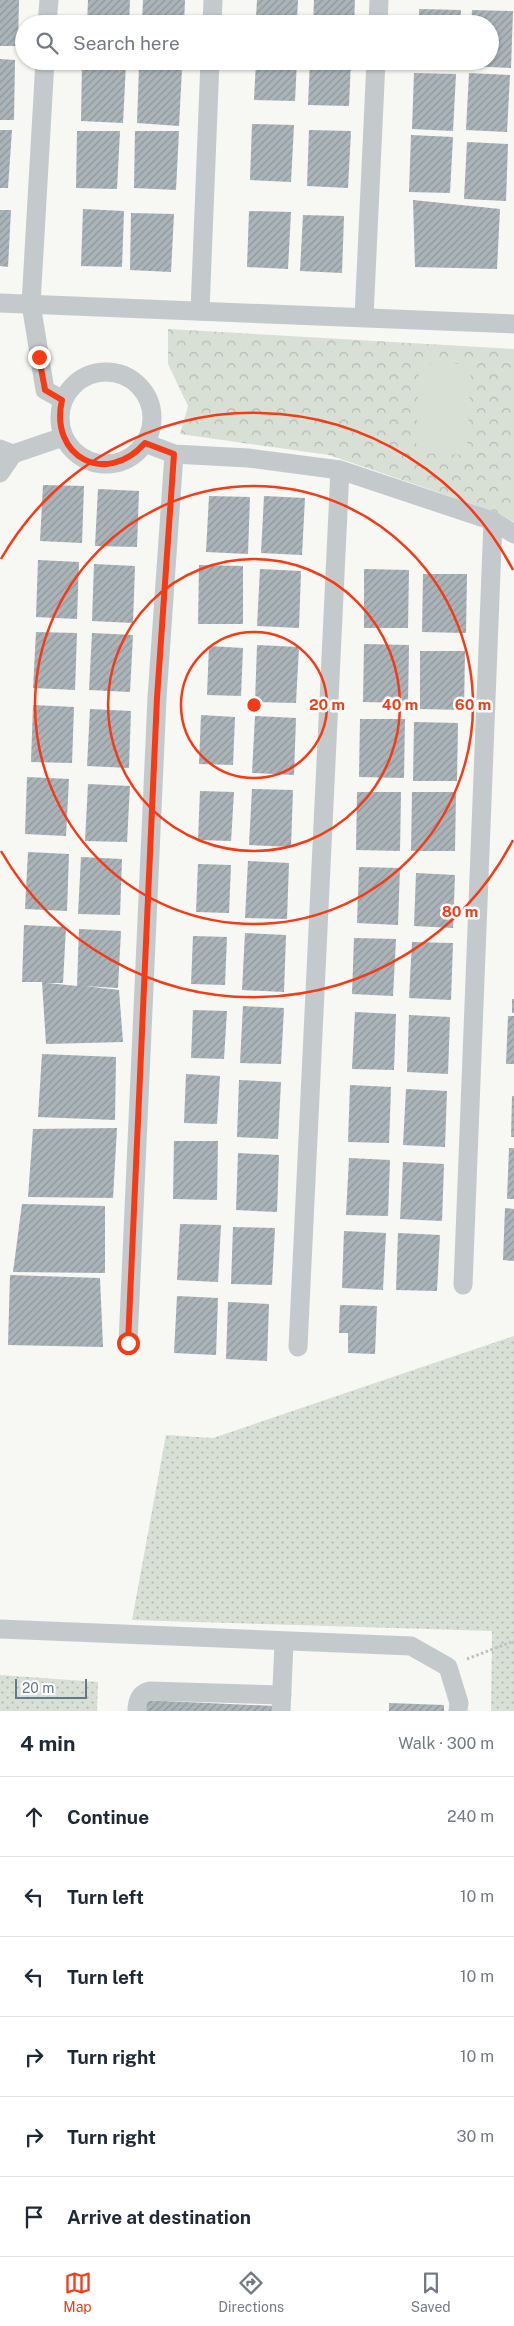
<!DOCTYPE html>
<html lang="en">
<head>
<meta charset="utf-8">
<style>
	body { margin:0; font-family:"Public Sans",sans-serif; background:#f2f2f3; color:#1f2937 }
	.scale { position:absolute; left:15px; bottom:12px; width:72px; box-sizing:border-box; padding-left:5px; border:2px solid #637987; border-top:0; font-size:14px; line-height:18px; white-space:nowrap; color:#637987; -webkit-text-stroke:4px #fff; paint-order:stroke }
	.stop { position:absolute; width:15px; height:15px; margin:-11px; border:4px solid #f43b16; border-radius:50%; background:#fff }
	.stop.end { background:#f43b16; border-color:#fff; box-shadow:0 1px 5px #0008 }
	.list { margin:0; padding:0; list-style:none }
	h2 { display:flex; justify-content:space-between; align-items:center; height:65px; margin:0; padding:0 20px; font-size:21px }
	h2 small { font-size:16px; font-weight:400; color:#747a83 }
	.list li { display:grid; grid-template-columns:32px 1fr auto; gap:15px; align-items:center; box-sizing:border-box; height:80px; padding:0 20px; border-top:1px solid #e0e1e3 }
	.list b { display:block; font-size:19px; white-space:nowrap }
	.list em { font-size:16px; font-style:normal; color:#747a83 }
	.icon { flex:none; width:28px; height:28px; fill:none; stroke:currentColor; stroke-width:2; stroke-linecap:round; stroke-linejoin:round }
	.map { position:relative; flex:none; width:514px; height:1711px; overflow:hidden }
	.search { position:absolute; background:#fff; box-shadow:0 1px 4px #0004; left:15px; right:15px; top:15px; height:55px; display:flex; align-items:center; gap:12px; box-sizing:border-box; padding:0 18px; border-radius:28px; color:#747a83; font-size:19px }
	.sheet { height:545px; background:#fff }
	nav { display:flex; justify-content:space-around; align-items:center; box-sizing:border-box; height:70px; border-top:1px solid #e0e1e3; background:#fff; font-size:14px; color:#747a83 }
	nav a { display:grid; justify-items:center; gap:2px }
	nav .on { color:#f43b16 }
	.map>svg:first-child { display:block }
	.grass { fill:url(#grass-dots) }
	.park { fill:url(#park-crowns) }
	.garden { fill:#d8dfd4 }
	.building { fill:url(#building-hatch) }
	.lines { fill:none; stroke-linecap:round; stroke-linejoin:round }
	.path { stroke:#bfc2c4; stroke-width:3; stroke-dasharray:2.5 2.5; stroke-linecap:butt }
	.street { stroke:#c4c9cc; stroke-width:19 }
	.route { stroke:#f43b16; stroke-width:6 }
	.ring { fill:none; stroke:#f43b16; stroke-width:2.5 }
	.centre { fill:#f43b16; stroke:#fff; stroke-width:2.5 }
	.ring-label { font-size:15px; text-anchor:middle; font-weight:bold; fill:#f43b16; stroke:#fff; stroke-width:5; stroke-linejoin:round; paint-order:stroke }
</style>
</head>
<body>
<div class="map">
<svg width="514" height="1711" viewBox="0 0 514 1711">
	<defs>
		<pattern id="grass-dots" width="8" height="8" patternUnits="userSpaceOnUse" patternTransform="scale(1.25)"><rect width="8" height="8" fill="#d8dfd4"/><path d="M2 2h.1M6 6h.1" fill="none" stroke="#b3bab2" stroke-width="1.8" stroke-linecap="round"/></pattern>
		<pattern id="park-crowns" width="20" height="18" patternUnits="userSpaceOnUse" patternTransform="scale(1.25)"><rect width="20" height="18" fill="#d8dfd4"/><path d="M2 6a3 3 0 1 1 6 0M12 15a3 3 0 1 1 6 0" fill="none" stroke="#b3bab2"/></pattern>
		<pattern id="building-hatch" width="6" height="6" patternUnits="userSpaceOnUse" patternTransform="scale(1.25)"><rect width="6" height="6" fill="#aab4b9"/><path d="M-1 1l2-2M0 6l6-6M5 7l2-2" fill="none" stroke="#8e979c"/></pattern>
	</defs>
	<rect width="100%" height="100%" fill="#f7f7f3"/>
	<!-- grass -->
	<g class="grass">
		<path d="M514,1336V1711H491L492,1631L132,1620L166,1435L213,1438Z"/>
		<path d="M0,1675L98,1682L97,1711H0Z"/>
	</g>
	<!-- park -->
	<path class="park" d="M168,329L514,349V522L496,512L329,455L180,434L188,406L168,364Z"/>
	<!-- garden -->
	<path class="garden" d="M419,363L471,364L467,455L416,453Z"/>
	<!-- building -->
	<g class="building">
		<path d="M0,0H19L18,46H0Z"/>
		<path d="M88,0H130L129,24H87Z"/>
		<path d="M143,0H185L184,24H142Z"/>
		<path d="M257,0H298L297,20L256,18Z"/>
		<path d="M314,0H355L354,24L313,23Z"/>
		<path d="M419,9L461,10L460,24H419Z"/>
		<path d="M472,10L513,11L511,68L469,66L470,61H490V24H471Z"/>
		<path d="M0,59L15,60L14,120H0Z"/>
		<path d="M256,61H297L295,101L254,100Z"/>
		<path d="M310,61H351L349,106L308,105Z"/>
		<path d="M417,61H458V67L417,65Z"/>
		<path d="M82,63L126,64L123,123L81,121Z"/>
		<path d="M139,67L182,68L179,126L137,123Z"/>
		<path d="M414,73L456,74L453,131L412,129Z"/>
		<path d="M469,73L510,75L507,132L466,130Z"/>
		<path d="M252,124L294,125L291,182L250,180Z"/>
		<path d="M0,130H12L8,188H0Z"/>
		<path d="M309,130L351,131L348,188L307,186Z"/>
		<path d="M77,131H120L117,189L76,188Z"/>
		<path d="M135,131H179L176,190L134,188Z"/>
		<path d="M411,135L453,137L450,193L409,192Z"/>
		<path d="M467,142L508,144L506,201L464,199Z"/>
		<path d="M413,200L500,209L497,269L415,267Z"/>
		<path d="M83,209L124,211L122,267L81,266Z"/>
		<path d="M0,210H11L8,267L0,266Z"/>
		<path d="M249,211L291,212L288,269L247,267Z"/>
		<path d="M131,213L174,214L171,272L130,270Z"/>
		<path d="M303,215L344,216L342,273L300,271Z"/>
		<path d="M43,485L84,486L82,543L40,541Z"/>
		<path d="M98,489L139,491L137,547L95,546Z"/>
		<path d="M209,496L250,497L248,554L206,552Z"/>
		<path d="M264,496L305,498L302,555L261,553Z"/>
		<path d="M38,560L79,562L77,619L36,617Z"/>
		<path d="M94,564L135,566L133,623L92,621Z"/>
		<path d="M199,565L243,566V624H198Z"/>
		<path d="M260,569L301,571L299,628L257,626Z"/>
		<path d="M364,569L409,570L408,628H364Z"/>
		<path d="M423,574H467L466,633L422,632Z"/>
		<path d="M36,632L77,633L75,690L33,688Z"/>
		<path d="M92,633L133,635L130,692L89,690Z"/>
		<path d="M364,644L409,645L408,703L363,702Z"/>
		<path d="M257,645L299,647L296,703L255,702Z"/>
		<path d="M209,646L243,648L241,696L207,695Z"/>
		<path d="M420,651H465L464,710L420,709Z"/>
		<path d="M33,705L74,707L72,763L31,762Z"/>
		<path d="M90,709L131,711L129,768L87,766Z"/>
		<path d="M201,715L235,717L233,765L199,764Z"/>
		<path d="M255,716L296,718L294,775L252,773Z"/>
		<path d="M360,719H405L404,778L359,777Z"/>
		<path d="M414,722L458,723L457,781H413Z"/>
		<path d="M27,777L69,779L66,836L25,834Z"/>
		<path d="M88,784L130,786L127,842L85,841Z"/>
		<path d="M252,789L293,790L291,847L249,845Z"/>
		<path d="M200,791L234,792L231,841L198,840Z"/>
		<path d="M357,792H401L400,851L356,850Z"/>
		<path d="M412,792H456L455,851H411Z"/>
		<path d="M28,852L69,854L67,911L25,909Z"/>
		<path d="M81,857L122,859L120,915L78,914Z"/>
		<path d="M248,861L289,863L287,919L245,918Z"/>
		<path d="M198,864L231,865L229,913L196,912Z"/>
		<path d="M359,867L400,868L398,925L357,923Z"/>
		<path d="M416,873L455,875L453,928L414,926Z"/>
		<path d="M24,925L66,927L63,983H47L77,986L79,929L121,931L118,988L84,986L119,990L123,1042L46,1044L42,982H22Z"/>
		<path d="M245,933L286,935L284,992L242,990Z"/>
		<path d="M193,936L227,937L225,985L191,984Z"/>
		<path d="M354,938L396,939L393,996L352,994Z"/>
		<path d="M412,942L453,943L451,1000L409,998Z"/>
		<rect x="512" y="999" width="2" height="14"/>
		<path d="M243,1006L284,1008L281,1064L240,1063Z"/>
		<path d="M193,1010L227,1011L224,1059L191,1058Z"/>
		<path d="M355,1012L396,1014L394,1070L352,1069Z"/>
		<path d="M409,1015L450,1017L448,1074L407,1072Z"/>
		<path d="M508,1016H514V1064H506Z"/>
		<path d="M42,1054L116,1057L115,1120L38,1117Z"/>
		<path d="M186,1074L220,1076L217,1124L184,1123Z"/>
		<path d="M239,1080L281,1082L278,1139L237,1137Z"/>
		<path d="M350,1085L391,1087L389,1143L348,1142Z"/>
		<path d="M406,1089L447,1091L445,1147L403,1145Z"/>
		<path d="M512,1096H514V1137H511Z"/>
		<path d="M117,1128L113,1198L28,1197L33,1129Z"/>
		<path d="M174,1141H218L217,1200L173,1199Z"/>
		<path d="M509,1148H514V1199H507Z"/>
		<path d="M238,1153L279,1155L277,1212L236,1210Z"/>
		<path d="M349,1158L390,1160L388,1216L346,1215Z"/>
		<path d="M403,1162L444,1164L442,1221L400,1219Z"/>
		<path d="M22,1204L105,1206V1273L13,1272Z"/>
		<path d="M505,1208L514,1209V1261L503,1260Z"/>
		<path d="M180,1224L221,1225L218,1282L177,1280Z"/>
		<path d="M233,1227L275,1228L272,1285L231,1284Z"/>
		<path d="M344,1231L386,1233L383,1290L342,1288Z"/>
		<path d="M398,1233L440,1235L437,1291L396,1290Z"/>
		<path d="M10,1275L100,1278L103,1347L8,1345Z"/>
		<path d="M177,1296L218,1298L216,1355L174,1353Z"/>
		<path d="M228,1302L269,1304L267,1361L226,1359Z"/>
		<path d="M340,1305L377,1306L375,1354L348,1353V1333H339Z"/>
		<path d="M141,1700L275,1706V1711H140Z"/>
		<path d="M389,1703L444,1705V1711H389Z"/>
	</g>
	<g class="lines">
		<!-- path -->
		<path class="path" d="M467,1659L514,1641"/>
		<!-- street -->
		<g class="street">
			<path d="M47,24L49,0"/>
			<path d="M212,24L213,0"/>
			<path d="M378,24L379,0"/>
			<path d="M45,61L31,304L45,390L63,400"/>
			<path d="M0,303L514,324"/>
			<path d="M200,311L210,61"/>
			<path d="M364,317L376,61"/>
			<circle cx="106" cy="418" r="46"/>
			<path d="M145,443L174,454L248,458L340,470L493,521L514,534"/>
			<path d="M0,449L13,454L63,437"/>
			<path d="M0,473L13,454"/>
			<path d="M463,1285L493,521"/>
			<path d="M128,1343L157,698L174,454"/>
			<path d="M298,1347L340,470"/>
			<path d="M0,1629L411,1646L448,1667L459,1703L458,1711"/>
			<path d="M137,1711C137,1701 139,1694 149,1691L282,1695"/>
			<path d="M281,1711L284,1643"/>
		</g>
	</g>
	<g class="lines">
		<!-- route -->
		<path class="route" d="M39,357L45,390L62,400C49,457 106,487 145,443L174,454L157,698L128,1343"/>
	</g>
	<!-- distance rings -->
	<g class="ring">
		<circle cx="254" cy="705" r="73"/>
		<circle cx="254" cy="705" r="146"/>
		<circle cx="254" cy="705" r="219"/>
		<path d="M513 840A292 292 0 0 1 1 851M1 559A292 292 0 0 1 513 570"/>
	</g>
	<circle cx="254" cy="705" r="8" class="centre"/>
	<g class="ring-label">
		<text x="327" y="710">20 m</text>
		<text x="400" y="710">40 m</text>
		<text x="473" y="710">60 m</text>
		<text x="460" y="917">80 m</text>
	</g>
</svg>
<div class="scale">20 m</div>
<div class="stop" style="left:128px;top:1343px"></div>
<div class="stop end" style="left:39px;top:357px"></div>
<div class="search"><svg class="icon" aria-label="search" viewBox="0 0 24 24"><circle cx="10" cy="10" r="6"/><path d="M15 15l6 6"/></svg>Search here</div>
</div>
<section class="sheet">
<h2>4 min<small>Walk · 300 m</small></h2>
<ul class="list">
<li><svg class="icon" aria-label="ahead" viewBox="0 0 24 24"><path d="M12 20V5M6 11l6-6 6 6"/></svg><div><b>Continue</b></div><em>240 m</em></li>
<li><svg class="icon" aria-label="left" viewBox="0 0 24 24"><path d="M17 20v-9H6M10 6l-5 5 5 5"/></svg><div><b>Turn left</b></div><em>10 m</em></li>
<li><svg class="icon" aria-label="left" viewBox="0 0 24 24"><path d="M17 20v-9H6M10 6l-5 5 5 5"/></svg><div><b>Turn left</b></div><em>10 m</em></li>
<li><svg class="icon" aria-label="right" viewBox="0 0 24 24"><path d="M7 20v-9h11M14 6l5 5-5 5"/></svg><div><b>Turn right</b></div><em>10 m</em></li>
<li><svg class="icon" aria-label="right" viewBox="0 0 24 24"><path d="M7 20v-9h11M14 6l5 5-5 5"/></svg><div><b>Turn right</b></div><em>30 m</em></li>
<li><svg class="icon" aria-label="arrive" viewBox="0 0 24 24"><path d="M6 21V4h12l-3 4 3 4H6"/></svg><div><b>Arrive at destination</b></div></li>
</ul>
</section>
<nav>
<a class="on"><svg class="icon" aria-label="map" viewBox="0 0 24 24"><path d="M3 6l6-2 6 2 6-2v14l-6 2-6-2-6 2zM9 4v14M15 6v14"/></svg>Map</a>
<a><svg class="icon" aria-label="directions" viewBox="0 0 24 24"><path d="M12 3l9 9-9 9-9-9zM9 14v-3h6M13 9l2 2-2 2"/></svg>Directions</a>
<a><svg class="icon" aria-label="saved" viewBox="0 0 24 24"><path d="M7 4h10v16l-5-4-5 4z"/></svg>Saved</a>
</nav>
</body>
</html>
